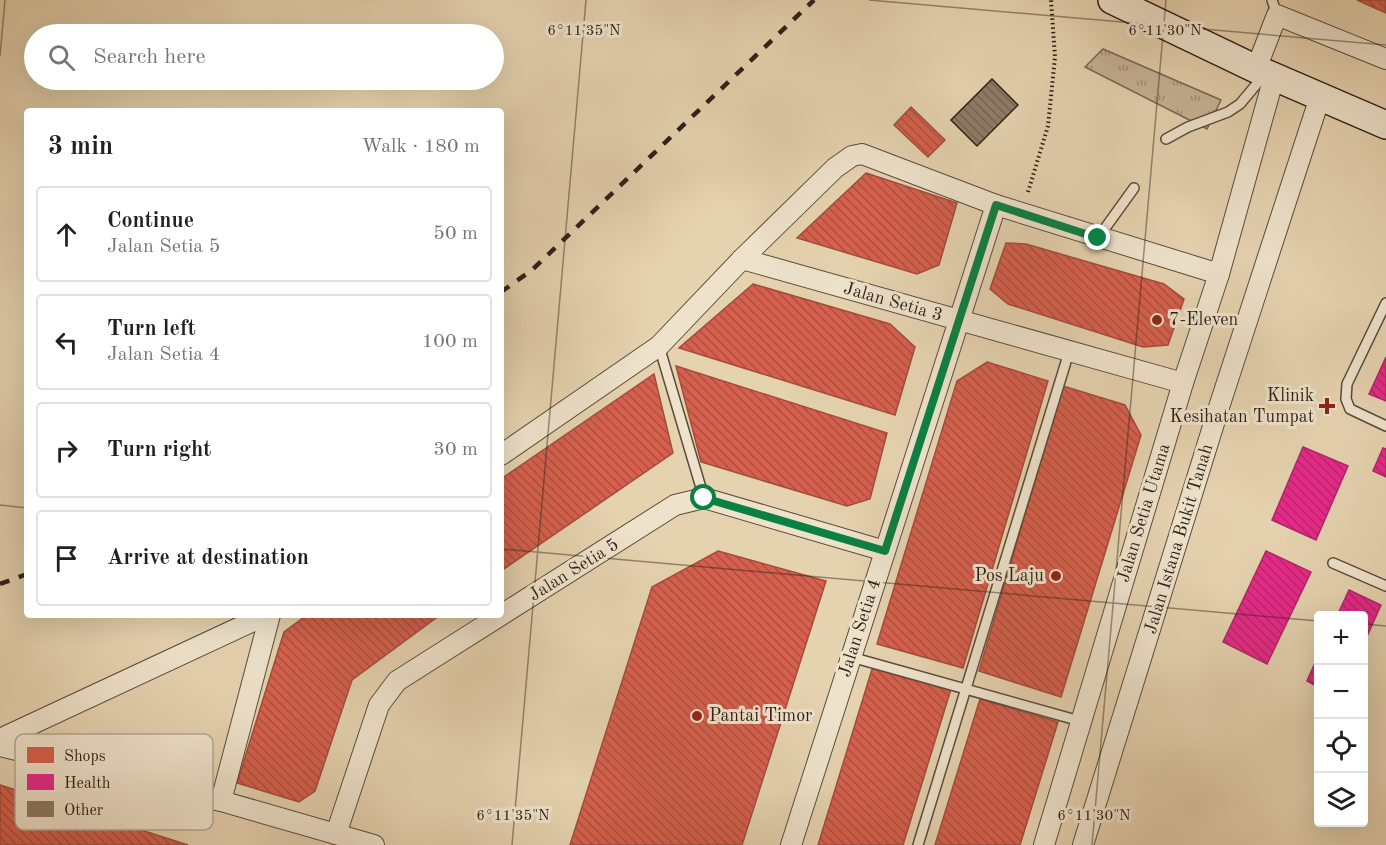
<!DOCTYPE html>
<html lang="en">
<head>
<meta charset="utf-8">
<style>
	body { margin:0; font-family:"Old Standard TT",serif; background:#f6f6f6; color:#202124 }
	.controls { position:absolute; right:18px; bottom:18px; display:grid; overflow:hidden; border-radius:6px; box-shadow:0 6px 24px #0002 }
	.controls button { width:54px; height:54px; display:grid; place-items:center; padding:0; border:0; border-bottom:2px solid #e0e0e0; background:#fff; color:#202124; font:30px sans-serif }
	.stop { position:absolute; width:18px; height:18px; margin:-14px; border:4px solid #0b8043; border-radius:50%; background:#fff }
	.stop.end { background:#0b8043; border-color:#fff; box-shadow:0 2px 6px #0008 }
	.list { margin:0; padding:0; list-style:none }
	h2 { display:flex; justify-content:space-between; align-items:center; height:78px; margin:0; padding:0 24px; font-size:26px }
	h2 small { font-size:20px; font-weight:400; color:#757577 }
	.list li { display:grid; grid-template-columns:39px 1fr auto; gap:18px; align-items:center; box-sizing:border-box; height:96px; margin:0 12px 12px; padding:0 12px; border:2px solid #e0e0e0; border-radius:6px }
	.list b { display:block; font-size:22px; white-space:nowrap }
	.list p { margin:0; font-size:20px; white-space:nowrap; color:#757577 }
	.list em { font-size:20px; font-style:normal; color:#757577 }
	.icon { flex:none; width:33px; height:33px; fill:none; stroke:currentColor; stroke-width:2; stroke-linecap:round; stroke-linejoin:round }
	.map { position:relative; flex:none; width:1386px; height:845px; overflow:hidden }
	.search { position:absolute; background:#fff; box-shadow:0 6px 24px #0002; left:24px; top:24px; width:480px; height:66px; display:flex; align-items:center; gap:15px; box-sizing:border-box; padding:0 21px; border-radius:33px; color:#757577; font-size:22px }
	.panel { position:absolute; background:#fff; box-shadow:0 6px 24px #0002; left:24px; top:108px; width:480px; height:510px; border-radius:6px }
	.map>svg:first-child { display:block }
	.grass { fill:url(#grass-tufts); stroke:#7a6856; stroke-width:1.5 }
	.shops { fill:url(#shops-back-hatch); stroke:#a34c3d; stroke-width:1.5 }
	.health { fill:url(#health-back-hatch); stroke:#af2668; stroke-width:1.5 }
	.building { fill:url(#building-back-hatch); stroke:#2d1e17; stroke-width:1.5 }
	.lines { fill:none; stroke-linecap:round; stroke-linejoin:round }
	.lane-casing { stroke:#5b4b3d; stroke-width:12 }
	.street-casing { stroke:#5b4b3d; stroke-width:22 }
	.secondary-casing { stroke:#2d1e17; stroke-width:30 }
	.path { stroke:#2d1e17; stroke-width:4; stroke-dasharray:1.5 3; stroke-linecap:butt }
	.lane { stroke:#eee2cb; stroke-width:9 }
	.street { stroke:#eee2cb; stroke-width:20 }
	.secondary { stroke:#eee2cb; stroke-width:27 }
	.rail { stroke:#2d1e17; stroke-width:4.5; stroke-dasharray:10 10; stroke-linecap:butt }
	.route { stroke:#0b8043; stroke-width:8 }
	.ticks { fill:none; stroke:#2d1e17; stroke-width:1.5; stroke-opacity:0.45 }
	.poi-dot { fill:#8f2418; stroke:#eee2cb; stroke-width:2 }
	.labels { text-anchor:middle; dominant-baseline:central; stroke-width:6; stroke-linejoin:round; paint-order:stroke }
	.street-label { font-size:18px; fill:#2d1e17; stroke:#eee2cb }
	.poi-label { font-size:18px; fill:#2d1e17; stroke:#eee2cb; text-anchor:start }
	.key { fill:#eee2cb; stroke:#b4a795; stroke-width:1.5 }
	.key-label { font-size:16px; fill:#2d1e17 }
	.ticks-label { font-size:15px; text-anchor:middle; fill:#2d1e17; stroke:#eee2cb; stroke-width:6; stroke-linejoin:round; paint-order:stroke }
</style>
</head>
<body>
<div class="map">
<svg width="1386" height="845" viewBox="0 0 1386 845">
	<defs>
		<pattern id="grass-tufts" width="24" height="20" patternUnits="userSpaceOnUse" patternTransform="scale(1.5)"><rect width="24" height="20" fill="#c6b395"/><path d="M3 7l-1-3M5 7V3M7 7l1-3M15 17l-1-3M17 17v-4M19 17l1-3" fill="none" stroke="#a19179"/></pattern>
		<pattern id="shops-back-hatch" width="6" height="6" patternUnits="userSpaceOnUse" patternTransform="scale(1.5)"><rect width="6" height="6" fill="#d6604d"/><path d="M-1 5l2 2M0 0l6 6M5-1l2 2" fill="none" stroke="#ae4f3f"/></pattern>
		<pattern id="health-back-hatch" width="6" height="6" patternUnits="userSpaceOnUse" patternTransform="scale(1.5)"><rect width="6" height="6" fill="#e7298a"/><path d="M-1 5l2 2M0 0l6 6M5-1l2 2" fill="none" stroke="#bc2370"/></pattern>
		<pattern id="building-back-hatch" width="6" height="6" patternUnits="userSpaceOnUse" patternTransform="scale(1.5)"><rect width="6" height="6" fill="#8d7c66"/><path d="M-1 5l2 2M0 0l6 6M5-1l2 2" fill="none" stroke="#746553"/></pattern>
	</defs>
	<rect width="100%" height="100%" fill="#e5d2af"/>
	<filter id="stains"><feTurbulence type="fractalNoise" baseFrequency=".00333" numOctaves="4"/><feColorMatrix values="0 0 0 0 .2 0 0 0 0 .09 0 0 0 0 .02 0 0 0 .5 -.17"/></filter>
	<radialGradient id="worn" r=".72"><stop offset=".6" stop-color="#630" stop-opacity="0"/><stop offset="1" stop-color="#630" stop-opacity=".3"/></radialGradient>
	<!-- grass -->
	<path class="grass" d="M1103,49L1221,100L1207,129L1085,67Z"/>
	<!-- shops -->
	<g class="shops">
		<path d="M1357,0H1386V13Z"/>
		<path d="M911,107L945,140L928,157L894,125Z"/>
		<path d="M866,173L957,203L939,265L917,274L797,238Z"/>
		<path d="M1006,243L1026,244L1164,284L1184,299L1168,345L1143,347L1008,304L990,289Z"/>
		<path d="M753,284L890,324L915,347L895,415L679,348Z"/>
		<path d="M987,362L1048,381L963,668L877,644L957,381Z"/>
		<path d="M676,366L887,433L870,499L847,506L701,462Z"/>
		<path d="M654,374L673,453L501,571V479Z"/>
		<path d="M1063,386L1125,405L1141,435L1061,697L979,671Z"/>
		<path d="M718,551L826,581L742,845H570L652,587Z"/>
		<path d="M307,615H440L352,680L315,791L299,802L237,783L284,632Z"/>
		<path d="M873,666L951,689L903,845H818Z"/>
		<path d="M980,699L1058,722L1020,845H935Z"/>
		<path d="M0,785L188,845H0Z"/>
	</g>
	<!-- health -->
	<g class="health">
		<path d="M1386,357V401L1369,394Z"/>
		<path d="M1303,447L1348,466L1316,540L1272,520Z"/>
		<path d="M1383,448L1386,449V477L1373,471Z"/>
		<path d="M1266,551L1311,572L1267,664L1223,642Z"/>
		<path d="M1349,590L1381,605L1364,643V616H1337Z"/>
		<path d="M1318,656V687L1307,681Z"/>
	</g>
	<!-- building -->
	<path class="building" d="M992,79L1018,105L977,146L951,120Z"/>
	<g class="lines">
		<!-- lane casing -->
		<g class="lane-casing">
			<g id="lane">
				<path d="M1272,0L1277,15"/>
				<path d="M1166,139L1188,127L1228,112L1240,104L1265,74"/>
				<path d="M1098,238L1134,188"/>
				<path d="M1386,303L1347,384L1346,399L1350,409L1386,426"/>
				<path d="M659,346L704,498"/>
				<path d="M1333,563L1386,586"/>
				<path d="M851,657L1080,721"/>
				<path d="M918,845L1069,352"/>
			</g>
		</g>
		<!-- street casing -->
		<g class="street-casing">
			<g id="street">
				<path d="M1256,69L1277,15L1386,59"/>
				<path d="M742,259L1183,383"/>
				<path d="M501,455L659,346L742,259L835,168L852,156L862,154L996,205L1219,274"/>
				<path d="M0,739L266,615"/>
				<path d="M0,746L221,801L374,845"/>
				<path d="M221,801L270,615"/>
				<path d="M336,834L379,705L397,681L675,505L704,498L885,551"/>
				<path d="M791,845L996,205"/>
				<path d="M1044,845L1183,383L1219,274L1274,77"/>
				<path d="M1083,845L1220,404L1320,97"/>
			</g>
		</g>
		<!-- secondary casing -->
		<g class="secondary-casing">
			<path id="secondary" d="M1112,0L1256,69L1386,125"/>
		</g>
		<!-- path -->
		<path class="path" d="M1028,192L1048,126L1055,57L1051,0"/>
		<!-- lane -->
		<use href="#lane" class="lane"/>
		<!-- street -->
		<use href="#street" class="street"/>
		<!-- secondary -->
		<use href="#secondary" class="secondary"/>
		<!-- rail -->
		<g class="rail">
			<path d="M501,292L532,270L814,0"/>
			<path d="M0,584L27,574"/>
		</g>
	</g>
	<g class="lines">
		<!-- route -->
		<path class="route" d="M704,498L885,551L996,205L1098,238"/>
	</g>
	<!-- ticks -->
	<path class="ticks" d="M869,0L1386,45M0,56L5,0M0,505L27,508M501,549L1318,621M1364,624L1386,626M512,845L586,0M1092,845L1166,0"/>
	<!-- markers -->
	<g class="poi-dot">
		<circle cx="1157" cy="320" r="6"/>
		<path d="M1324 397h6v6h6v6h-6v6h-6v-6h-6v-6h6z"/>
		<circle cx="1056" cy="576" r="6"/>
		<circle cx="697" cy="716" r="6"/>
	</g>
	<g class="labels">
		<!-- street labels -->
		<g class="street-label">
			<text transform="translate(893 302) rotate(16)">Jalan Setia 3</text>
			<text transform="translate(1144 513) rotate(-73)">Jalan Setia Utama</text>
			<text transform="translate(1179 539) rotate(-73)">Jalan Istana Bukit Tanah</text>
			<text transform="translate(574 570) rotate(-32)">Jalan Setia 5</text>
			<text transform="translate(860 628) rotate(-72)">Jalan Setia 4</text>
		</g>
		<!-- poi labels -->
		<g class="poi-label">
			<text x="1169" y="320">7-Eleven</text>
			<text x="1314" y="396" text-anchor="end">Klinik<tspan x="1314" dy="21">Kesihatan Tumpat</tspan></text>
			<text x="1044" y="576" text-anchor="end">Pos Laju</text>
			<text x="709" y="716">Pantai Timor</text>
		</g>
	</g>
	<!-- legend -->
	<rect x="15" y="734" width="198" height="96" rx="9" class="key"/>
	<rect x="27" y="747" width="27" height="16" fill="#d6604d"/>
	<rect x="27" y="774" width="27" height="16" fill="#e7298a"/>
	<rect x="27" y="801" width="27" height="16" fill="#8d7c66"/>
	<g class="key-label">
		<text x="64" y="761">Shops</text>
		<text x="64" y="788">Health</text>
		<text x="64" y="815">Other</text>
	</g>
	<g class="ticks-label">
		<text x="584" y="35">6°11'35"N</text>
		<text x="1165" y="35">6°11'30"N</text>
		<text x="513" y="820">6°11'35"N</text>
		<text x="1094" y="820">6°11'30"N</text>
	</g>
	<rect width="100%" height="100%" filter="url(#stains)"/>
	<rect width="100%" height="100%" fill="url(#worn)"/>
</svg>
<div class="controls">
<button>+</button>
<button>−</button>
<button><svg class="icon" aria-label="locate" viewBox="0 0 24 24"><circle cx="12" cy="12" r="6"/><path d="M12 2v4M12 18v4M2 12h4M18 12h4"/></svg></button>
<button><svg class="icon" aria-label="layers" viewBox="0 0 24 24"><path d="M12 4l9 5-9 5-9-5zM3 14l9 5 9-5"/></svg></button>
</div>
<div class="stop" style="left:704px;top:498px"></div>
<div class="stop end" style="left:1098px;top:238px"></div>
<div class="search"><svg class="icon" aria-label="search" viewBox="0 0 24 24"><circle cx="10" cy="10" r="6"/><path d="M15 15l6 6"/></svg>Search here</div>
<section class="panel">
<h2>3 min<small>Walk · 180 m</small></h2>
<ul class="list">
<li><svg class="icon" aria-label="ahead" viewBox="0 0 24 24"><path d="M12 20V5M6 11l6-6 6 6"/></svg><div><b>Continue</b><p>Jalan Setia 5</p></div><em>50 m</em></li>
<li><svg class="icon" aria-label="left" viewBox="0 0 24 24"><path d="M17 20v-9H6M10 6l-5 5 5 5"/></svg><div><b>Turn left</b><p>Jalan Setia 4</p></div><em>100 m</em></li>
<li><svg class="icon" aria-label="right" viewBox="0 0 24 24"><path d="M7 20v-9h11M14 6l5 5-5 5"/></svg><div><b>Turn right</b></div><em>30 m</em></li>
<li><svg class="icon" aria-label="arrive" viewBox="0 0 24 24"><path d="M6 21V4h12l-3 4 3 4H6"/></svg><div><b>Arrive at destination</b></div></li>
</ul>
</section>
</div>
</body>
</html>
